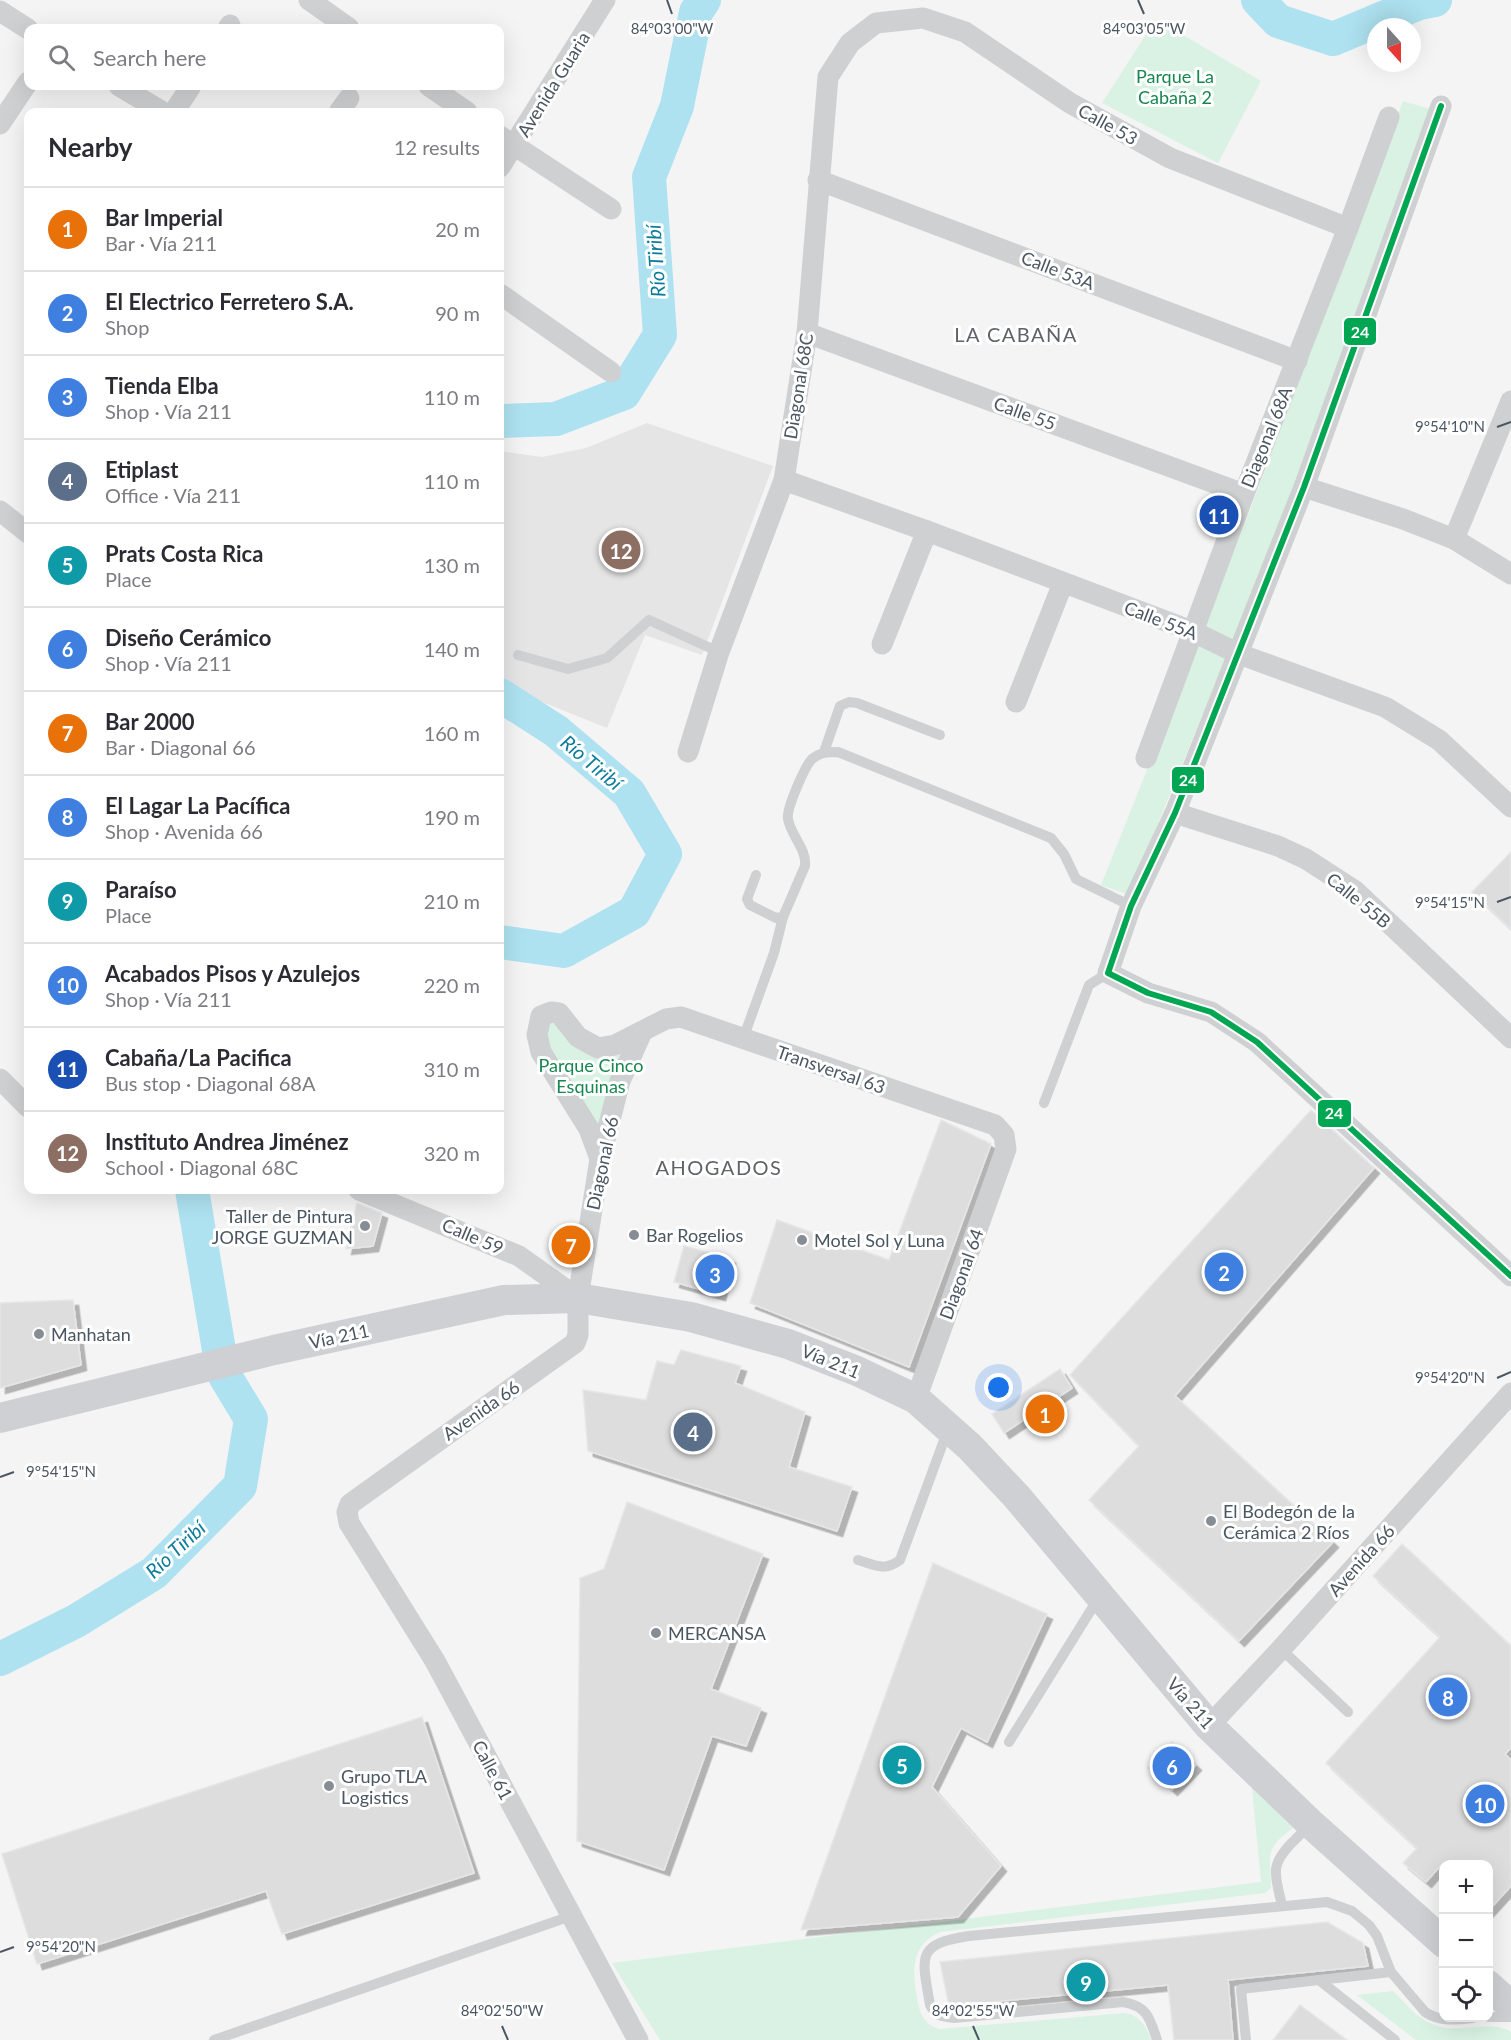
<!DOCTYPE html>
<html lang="en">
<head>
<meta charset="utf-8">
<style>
	body { margin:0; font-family:Lato,sans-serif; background:#f2f2f3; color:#2b2b33 }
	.controls { position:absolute; right:18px; bottom:18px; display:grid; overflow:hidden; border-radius:12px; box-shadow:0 6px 24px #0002 }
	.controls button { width:54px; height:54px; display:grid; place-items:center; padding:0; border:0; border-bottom:2px solid #e1e1e2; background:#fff; color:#2b2b33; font:30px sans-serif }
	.compass { position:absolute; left:1367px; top:18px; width:54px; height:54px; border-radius:50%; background:#fff; box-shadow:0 6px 24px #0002; rotate:159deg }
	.you { position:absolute; left:999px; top:1388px; width:21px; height:21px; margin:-15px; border:4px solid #fff; border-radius:50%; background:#1a73e8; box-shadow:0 0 0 9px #1a73e833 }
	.badge { display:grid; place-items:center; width:39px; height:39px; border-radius:50%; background:#0f766e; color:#fff; font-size:20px; font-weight:700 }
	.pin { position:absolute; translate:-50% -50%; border:3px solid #fff; box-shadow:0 2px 6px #0006 }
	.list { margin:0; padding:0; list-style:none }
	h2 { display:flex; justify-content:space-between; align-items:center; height:78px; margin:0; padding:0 24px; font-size:26px }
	h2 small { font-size:20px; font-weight:400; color:#7c7c81 }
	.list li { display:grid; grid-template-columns:39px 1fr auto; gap:18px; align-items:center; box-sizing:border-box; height:84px; padding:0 24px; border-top:2px solid #e1e1e2 }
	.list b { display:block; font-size:22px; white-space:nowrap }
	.list p { margin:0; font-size:20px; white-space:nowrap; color:#7c7c81 }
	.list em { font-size:20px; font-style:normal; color:#7c7c81 }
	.icon { flex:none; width:33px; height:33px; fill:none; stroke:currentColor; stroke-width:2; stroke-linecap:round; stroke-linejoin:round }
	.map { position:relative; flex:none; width:1511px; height:2040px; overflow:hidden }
	.search { position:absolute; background:#fff; box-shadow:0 6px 24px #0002; left:24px; top:24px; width:480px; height:66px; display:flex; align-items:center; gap:15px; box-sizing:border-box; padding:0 21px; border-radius:12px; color:#7c7c81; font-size:22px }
	.panel { position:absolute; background:#fff; box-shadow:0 6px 24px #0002; left:24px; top:108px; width:480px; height:1086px; border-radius:12px }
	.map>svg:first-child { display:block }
	.education { fill:#e6e5e6 }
	.green { fill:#d9f2e3 }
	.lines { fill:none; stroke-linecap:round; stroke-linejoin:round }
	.river { stroke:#aee2f0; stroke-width:34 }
	.building { fill:#ddddde; stroke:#e5e6e7; stroke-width:1.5; filter:url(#shadow) }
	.service { stroke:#ced0d2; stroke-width:10 }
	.minor { stroke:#ced0d2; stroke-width:21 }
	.secondary { stroke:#ced0d4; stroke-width:30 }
	.bus-1-casing { stroke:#fff; stroke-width:10 }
	.bus-1 { stroke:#00a651; stroke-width:6 }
	.ticks { fill:none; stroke:#4a5661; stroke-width:2 }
	.poi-dot { fill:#868d94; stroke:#fff; stroke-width:2 }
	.labels { text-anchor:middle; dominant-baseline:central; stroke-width:6; stroke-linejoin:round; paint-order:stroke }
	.park-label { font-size:18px; fill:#17864f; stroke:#fff }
	.street-label { font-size:18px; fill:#4a5661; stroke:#fff }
	.poi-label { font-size:18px; fill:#4a5661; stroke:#fff; text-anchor:start }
	.water-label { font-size:20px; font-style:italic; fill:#0c7c9b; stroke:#fff }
	.neighbourhood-label { font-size:20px; letter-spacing:1.5px; fill:#5f6368; stroke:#fff }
	.ticks-label { font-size:15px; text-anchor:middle; fill:#4a5661; stroke:#fff; stroke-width:6; stroke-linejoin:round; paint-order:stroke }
	.line-badge { stroke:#fff; stroke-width:2 }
	.badge-label { font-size:16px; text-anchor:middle; font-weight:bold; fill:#fff }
</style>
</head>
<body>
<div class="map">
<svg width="1511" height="2040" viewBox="0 0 1511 2040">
	<defs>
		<filter id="shadow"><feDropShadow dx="5.5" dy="5.5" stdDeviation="0" flood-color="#0004"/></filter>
	</defs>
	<rect width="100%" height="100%" fill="#f4f4f4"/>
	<!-- education -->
	<path class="education" d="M647,423L773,466L702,655L645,635L607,728L500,685V451L542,457L586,448Z"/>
	<!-- green -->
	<g class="green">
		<path d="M1156,19L1261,81L1218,163L1102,103Z"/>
		<path d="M1403,101L1430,109L1274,539L1129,895L1101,885L1246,521Z"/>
		<path d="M551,1016L574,1040L627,1046L600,1138L545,1050L544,1022Z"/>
		<path d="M1252,1788L1293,1828C1263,1850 1271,1854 1271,1888L1265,1893L940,1932C913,1944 912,1967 916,1992C919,2010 921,2024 940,2029L1125,2013C1139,2015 1147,2027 1151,2040H660L612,1963L1261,1882Z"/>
		<path d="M1393,1991C1409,2006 1418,2021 1441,2027C1461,2032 1495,2020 1511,2032V2040H1416L1357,1995Z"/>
	</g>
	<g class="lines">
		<!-- river -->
		<g class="river">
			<path d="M1258,0L1278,21L1333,39L1419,3L1435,0"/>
			<path d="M500,421L556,419L624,393L660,335L649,177L677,106L696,12L704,0"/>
			<path d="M500,695L556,731L629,793L665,854L634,912L564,951L500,942"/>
			<path d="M192,1190L220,1356"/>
			<path d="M0,1659L76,1621L154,1573L240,1486L251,1419L225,1376"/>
		</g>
	</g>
	<!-- building -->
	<g class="building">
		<path d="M1511,852V929L1472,892Z"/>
		<path d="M1311,1110L1374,1168L1175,1396L1333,1542L1239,1641L1089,1500L1139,1446L1070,1375Z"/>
		<path d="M941,1120L991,1144L909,1367L750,1303L777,1220L889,1260Z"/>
		<path d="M357,1203L382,1213L373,1246L346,1249Z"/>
		<path d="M565,1229L576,1231L571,1260L561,1259Z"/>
		<path d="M684,1246L730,1258L720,1295L674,1282Z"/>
		<path d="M73,1300L81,1365L0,1388V1303Z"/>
		<path d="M681,1350L741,1366L735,1383L805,1412L789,1467L852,1487L837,1531L588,1451L583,1390L646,1400L657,1361L674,1365Z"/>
		<path d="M1060,1369L1072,1388L1004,1433L992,1414Z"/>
		<path d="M627,1502L763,1554L711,1689L761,1708L746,1746L712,1736L664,1870L577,1841L580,1578L604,1569Z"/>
		<path d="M1402,1544L1511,1646V1748L1505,1754L1511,1760V1886L1488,1911V1864H1442L1426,1882L1403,1863L1417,1848L1326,1763L1440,1637L1373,1576Z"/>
		<path d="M933,1563L1047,1614L987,1742L961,1728L932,1787L1001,1866L958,1917L801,1930Z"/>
		<path d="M422,1717L474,1873L282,1934L266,1891L37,1964L2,1854Z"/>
		<path d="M1172,1742L1196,1765L1172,1790L1148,1768Z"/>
		<path d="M1327,1922L1363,1943L1368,1966L1228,1980L1233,2040H1174L1168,1985L949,2006L940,1962Z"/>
		<path d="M1300,2005L1347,2040H1273Z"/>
	</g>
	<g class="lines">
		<!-- service -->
		<g class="service">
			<path d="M518,655L568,669L607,658L649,620L719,652"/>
			<path d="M824,752L840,706L849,702L857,703L940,735"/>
			<path d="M756,875L747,899L750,905L776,918L783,917L805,866C807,849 791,836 788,819C786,809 805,766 812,759C821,752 828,752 838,752L1051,838L1064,854L1076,879L1131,906"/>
			<path d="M743,1039L774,953L783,917"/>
			<path d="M1044,1103L1089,985L1108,973"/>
			<path d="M858,1560C875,1565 884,1572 900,1560L947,1432"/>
			<path d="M1281,1649L1348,1712"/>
			<path d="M1009,1742L1099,1597"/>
			<path d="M1282,1906C1280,1895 1275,1881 1276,1869C1278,1852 1300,1836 1311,1824"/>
			<path d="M1319,1980L1391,1972"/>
			<path d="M1488,2017H1511"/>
			<path d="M214,2040L571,1916"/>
			<path d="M1157,2040C1150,2018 1147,2006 1123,2002L954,2018C943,2017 935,2016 930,2005C922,1957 915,1944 969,1936L1327,1902L1352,1911L1369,1925L1377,1936L1391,1972L1425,2012C1440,2022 1456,2020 1473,2018"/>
			<path d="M1246,2040L1241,1989L1319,1980L1395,2040"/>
		</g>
		<!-- minor -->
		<g class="minor">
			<path d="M309,0L349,28"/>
			<path d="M0,11L28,29"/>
			<path d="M228,28L230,25"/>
			<path d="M119,86L163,112"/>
			<path d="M429,86L467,112"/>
			<path d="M1441,106L1304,487L1175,813L1131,906L1108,973L1148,993L1211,1012L1257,1042L1511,1276"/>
			<path d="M174,112L191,86"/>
			<path d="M339,112L349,98"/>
			<path d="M0,124L28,82"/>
			<path d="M500,136L611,209"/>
			<path d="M500,167L605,0"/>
			<path d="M818,180L1297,361"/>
			<path d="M500,294L611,372"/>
			<path d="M807,333L1244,494"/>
			<path d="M784,480L927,531L1192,631L1239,654L1385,707L1439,740L1511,807"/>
			<path d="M1304,487L1403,519L1454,539L1511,574"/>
			<path d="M0,511L28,533"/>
			<path d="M1454,539L1511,401"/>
			<path d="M882,644L927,531"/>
			<path d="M1016,702L1063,583"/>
			<path d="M688,752L719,652L784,480L807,333L828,77L850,43L876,23L923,18L965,32L1070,103L1170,158L1348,228"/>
			<path d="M1146,758L1244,494L1348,228L1389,117"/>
			<path d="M1175,813L1278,846L1306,859L1354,890L1511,1038"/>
			<path d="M0,1079L28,1107"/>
			<path d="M600,1159L589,1129L541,1052L537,1035L541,1016L551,1012L559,1013L578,1037L598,1048L615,1045L666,1019L681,1017L995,1125L1004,1135L1006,1149L916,1399"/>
			<path d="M359,1190L519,1256L578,1298"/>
			<path d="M1209,1726L1281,1649L1511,1393"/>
			<path d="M638,2040L435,1661L349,1523L347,1512L350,1504L575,1343L578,1335V1298L600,1159L620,1081L642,1032"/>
		</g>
		<!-- secondary -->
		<g class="secondary">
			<path d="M0,1418L274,1350L504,1300L578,1298L691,1317L788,1344L857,1371L916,1399L970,1447L1017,1497L1209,1726L1311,1824L1444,1943"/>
			<path d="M1488,1985L1511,2006"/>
		</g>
		<!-- bus-1 casing -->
		<g class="bus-1-casing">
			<path id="bus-1" d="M1441,106L1304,487L1175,813L1131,906L1108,973L1148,993L1211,1012L1257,1042L1511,1276"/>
		</g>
		<!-- bus-1 -->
		<use href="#bus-1" class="bus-1"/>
	</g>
	<!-- ticks -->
	<path class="ticks" d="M667,0L672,14M1138,0L1144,14M1497,427L1511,422M1497,902L1511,897M1497,1378L1511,1372M0,1477L14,1472M0,1952L14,1947M502,2026L508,2040M973,2026L979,2040"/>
	<!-- markers -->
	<g class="poi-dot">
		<circle cx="365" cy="1226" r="6"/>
		<circle cx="634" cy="1235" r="6"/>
		<circle cx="802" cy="1240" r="6"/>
		<circle cx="39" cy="1334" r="6"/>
		<circle cx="1211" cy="1521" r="6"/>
		<circle cx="656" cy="1633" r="6"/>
		<circle cx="329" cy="1786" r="6"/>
	</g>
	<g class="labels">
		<!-- park labels -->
		<g class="park-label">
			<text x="1175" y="76">Parque La<tspan x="1175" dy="21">Cabaña 2</tspan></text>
			<text x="591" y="1065">Parque Cinco<tspan x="591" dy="21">Esquinas</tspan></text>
		</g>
		<!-- street labels -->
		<g class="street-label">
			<text transform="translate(553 84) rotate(-58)">Avenida Guaria</text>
			<text transform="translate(1108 124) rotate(29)">Calle 53</text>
			<text transform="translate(1058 270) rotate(21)">Calle 53A</text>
			<text transform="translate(798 386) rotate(-81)">Diagonal 68C</text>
			<text transform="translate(1025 413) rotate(20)">Calle 55</text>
			<text transform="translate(1266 437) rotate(-68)">Diagonal 68A</text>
			<text transform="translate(1161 620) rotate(21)">Calle 55A</text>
			<text transform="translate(1359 900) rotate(39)">Calle 55B</text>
			<text transform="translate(831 1069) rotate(19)">Transversal 63</text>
			<text transform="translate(602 1163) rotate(-78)">Diagonal 66</text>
			<text transform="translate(473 1236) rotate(23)">Calle 59</text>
			<text transform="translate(961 1274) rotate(-70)">Diagonal 64</text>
			<text transform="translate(339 1336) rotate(-12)">Vía 211</text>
			<text transform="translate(831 1361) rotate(22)">Vía 211</text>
			<text transform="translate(481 1410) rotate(-35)">Avenida 66</text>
			<text transform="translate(1361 1560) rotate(-48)">Avenida 66</text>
			<text transform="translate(1191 1703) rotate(49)">Vía 211</text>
			<text transform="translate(493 1770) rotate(62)">Calle 61</text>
		</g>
		<!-- poi labels -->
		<g class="poi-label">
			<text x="353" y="1216" text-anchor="end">Taller de Pintura<tspan x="353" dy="21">JORGE GUZMAN</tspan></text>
			<text x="646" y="1235">Bar Rogelios</text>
			<text x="814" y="1240">Motel Sol y Luna</text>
			<text x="51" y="1334">Manhatan</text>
			<text x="1223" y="1511">El Bodegón de la<tspan x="1223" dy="21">Cerámica 2 Ríos</tspan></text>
			<text x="668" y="1633">MERCANSA</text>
			<text x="341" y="1776">Grupo TLA<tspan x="341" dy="21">Logistics</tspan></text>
		</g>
		<!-- water labels -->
		<g class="water-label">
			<text transform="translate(655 261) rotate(-94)">Río Tiribí</text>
			<text transform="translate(592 762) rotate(40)">Río Tiribí</text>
			<text transform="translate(175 1549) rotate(-43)">Río Tiribí</text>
		</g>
		<!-- neighbourhood labels -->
		<g class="neighbourhood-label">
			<text x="1016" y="334">LA CABAÑA</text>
			<text x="719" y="1167">AHOGADOS</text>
		</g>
	</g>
	<g class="ticks-label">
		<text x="672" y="34">84°03'00"W</text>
		<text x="1144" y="34">84°03'05"W</text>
		<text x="1450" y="432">9°54'10"N</text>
		<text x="1450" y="908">9°54'15"N</text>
		<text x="1450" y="1383">9°54'20"N</text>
		<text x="61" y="1477">9°54'15"N</text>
		<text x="61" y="1952">9°54'20"N</text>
		<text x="502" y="2016">84°02'50"W</text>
		<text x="973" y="2016">84°02'55"W</text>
	</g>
	<g class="line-badge">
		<rect x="1343" y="317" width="34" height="29" rx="6" fill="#00a651"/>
		<rect x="1171" y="766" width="34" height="28" rx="6" fill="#00a651"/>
		<rect x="1317" y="1099" width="35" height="29" rx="6" fill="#00a651"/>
	</g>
	<g class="badge-label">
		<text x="1360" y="338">24</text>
		<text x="1188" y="786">24</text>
		<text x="1334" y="1119">24</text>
	</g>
</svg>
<div class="controls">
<button>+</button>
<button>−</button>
<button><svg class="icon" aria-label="locate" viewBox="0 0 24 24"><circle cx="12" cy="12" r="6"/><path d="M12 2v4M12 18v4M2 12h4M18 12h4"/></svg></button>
</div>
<svg class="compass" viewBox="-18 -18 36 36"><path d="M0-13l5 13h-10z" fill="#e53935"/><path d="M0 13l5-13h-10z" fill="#7c7c81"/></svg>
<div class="you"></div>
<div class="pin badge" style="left:1045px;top:1414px;background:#e8710a">1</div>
<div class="pin badge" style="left:1224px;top:1272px;background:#3f7fe0">2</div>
<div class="pin badge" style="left:715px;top:1274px;background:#3f7fe0">3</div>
<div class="pin badge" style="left:693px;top:1432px;background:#5c6f8a">4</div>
<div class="pin badge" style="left:902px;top:1765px;background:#0f9aa8">5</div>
<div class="pin badge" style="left:1172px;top:1766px;background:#3f7fe0">6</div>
<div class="pin badge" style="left:571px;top:1245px;background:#e8710a">7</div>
<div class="pin badge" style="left:1448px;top:1697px;background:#3f7fe0">8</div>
<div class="pin badge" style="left:1086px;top:1982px;background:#0f9aa8">9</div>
<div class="pin badge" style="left:1485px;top:1804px;background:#3f7fe0">10</div>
<div class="pin badge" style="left:1219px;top:515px;background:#1a4fb4">11</div>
<div class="pin badge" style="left:621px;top:550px;background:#8d6e63">12</div>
<div class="search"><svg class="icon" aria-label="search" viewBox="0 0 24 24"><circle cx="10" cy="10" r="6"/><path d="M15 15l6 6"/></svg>Search here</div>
<section class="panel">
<h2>Nearby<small>12 results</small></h2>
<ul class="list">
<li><span class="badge" style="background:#e8710a">1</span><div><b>Bar Imperial</b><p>Bar · Vía 211</p></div><em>20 m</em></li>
<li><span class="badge" style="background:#3f7fe0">2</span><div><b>El Electrico Ferretero S.A.</b><p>Shop</p></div><em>90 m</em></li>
<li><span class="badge" style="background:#3f7fe0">3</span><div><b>Tienda Elba</b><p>Shop · Vía 211</p></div><em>110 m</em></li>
<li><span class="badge" style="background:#5c6f8a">4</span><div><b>Etiplast</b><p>Office · Vía 211</p></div><em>110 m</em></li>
<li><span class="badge" style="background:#0f9aa8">5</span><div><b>Prats Costa Rica</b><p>Place</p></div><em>130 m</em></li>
<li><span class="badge" style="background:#3f7fe0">6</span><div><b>Diseño Cerámico</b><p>Shop · Vía 211</p></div><em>140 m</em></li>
<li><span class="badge" style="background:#e8710a">7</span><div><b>Bar 2000</b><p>Bar · Diagonal 66</p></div><em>160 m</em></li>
<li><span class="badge" style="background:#3f7fe0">8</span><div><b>El Lagar La Pacífica</b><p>Shop · Avenida 66</p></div><em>190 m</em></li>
<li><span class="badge" style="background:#0f9aa8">9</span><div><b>Paraíso</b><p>Place</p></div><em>210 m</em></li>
<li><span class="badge" style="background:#3f7fe0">10</span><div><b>Acabados Pisos y Azulejos</b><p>Shop · Vía 211</p></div><em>220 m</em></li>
<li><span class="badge" style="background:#1a4fb4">11</span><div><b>Cabaña/La Pacifica</b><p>Bus stop · Diagonal 68A</p></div><em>310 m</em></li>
<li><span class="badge" style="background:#8d6e63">12</span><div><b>Instituto Andrea Jiménez</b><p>School · Diagonal 68C</p></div><em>320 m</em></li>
</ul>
</section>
</div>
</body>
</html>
